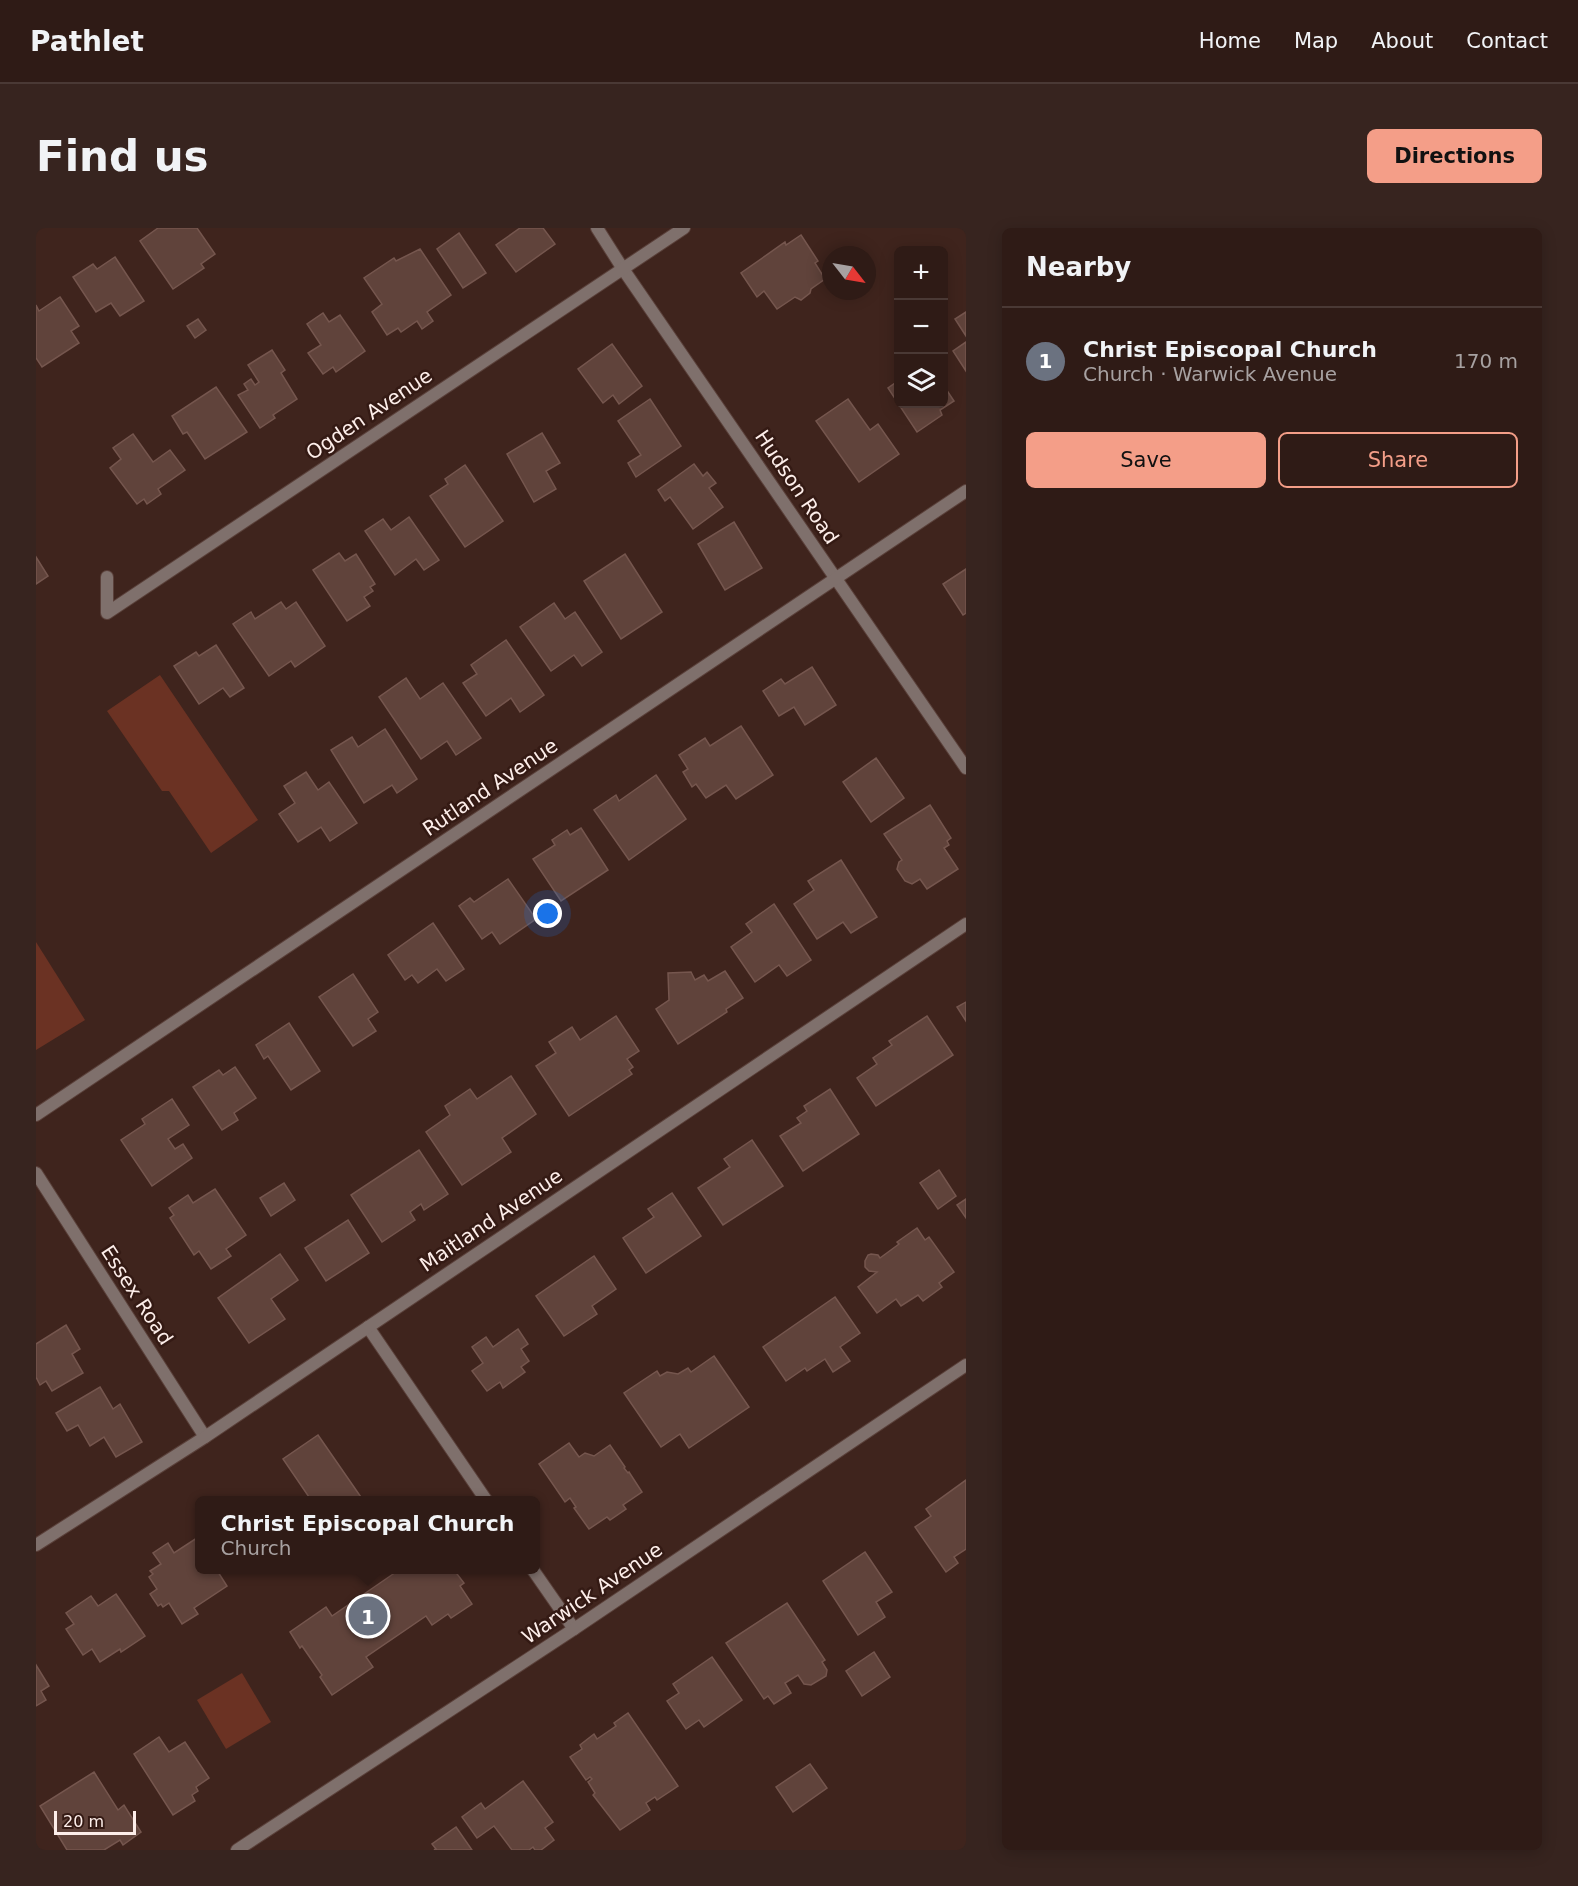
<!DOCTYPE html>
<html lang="en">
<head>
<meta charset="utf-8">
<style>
	body { margin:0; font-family:"DejaVu Sans",sans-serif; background:#37241f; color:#f1f3f6 }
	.controls { position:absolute; right:18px; top:18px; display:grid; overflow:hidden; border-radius:9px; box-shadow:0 3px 15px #0003 }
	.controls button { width:54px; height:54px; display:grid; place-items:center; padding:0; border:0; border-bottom:2px solid #4a3935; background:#2f1b16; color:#f1f3f6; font:30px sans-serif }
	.compass { position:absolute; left:786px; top:18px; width:54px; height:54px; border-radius:50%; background:#2f1b16; box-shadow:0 3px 15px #0003; rotate:121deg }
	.scale { position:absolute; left:18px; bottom:15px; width:82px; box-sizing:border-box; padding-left:6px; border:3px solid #fdeeea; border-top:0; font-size:16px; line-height:21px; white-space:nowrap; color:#fdeeea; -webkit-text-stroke:4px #341a14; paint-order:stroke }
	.you { position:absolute; left:512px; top:686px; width:21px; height:21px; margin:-15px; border:4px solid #fff; border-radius:50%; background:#1a73e8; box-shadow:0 0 0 9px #1a73e833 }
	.badge { display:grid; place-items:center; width:39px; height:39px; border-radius:50%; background:#f49e88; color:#fff; font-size:20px; font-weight:700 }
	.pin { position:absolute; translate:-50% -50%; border:3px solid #fff; box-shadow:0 2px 6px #0006 }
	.popup { position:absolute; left:159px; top:1268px; width:345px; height:78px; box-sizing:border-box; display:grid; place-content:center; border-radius:9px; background:#2f1b16; filter:drop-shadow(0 2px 4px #0005); font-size:20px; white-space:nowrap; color:#a7a1a1 }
	.popup b { font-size:22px; color:#f1f3f6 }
	.popup::after { content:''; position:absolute; left:50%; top:100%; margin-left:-12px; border:12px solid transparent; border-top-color:#2f1b16 }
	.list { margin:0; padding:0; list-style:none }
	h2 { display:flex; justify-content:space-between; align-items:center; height:78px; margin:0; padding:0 24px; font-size:26px }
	h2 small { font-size:20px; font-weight:400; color:#a7a1a1 }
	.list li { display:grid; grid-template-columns:39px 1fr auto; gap:18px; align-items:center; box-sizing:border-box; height:108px; padding:0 24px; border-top:2px solid #4a3935 }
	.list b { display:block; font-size:22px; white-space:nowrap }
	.list p { margin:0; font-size:20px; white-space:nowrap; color:#a7a1a1 }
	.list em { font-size:20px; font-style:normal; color:#a7a1a1 }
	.actions { display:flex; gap:12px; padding:18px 24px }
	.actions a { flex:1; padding:14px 0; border:2px solid #f49e88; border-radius:9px; text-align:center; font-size:21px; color:#f49e88 }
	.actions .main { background:#f49e88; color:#111 }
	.icon { flex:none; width:33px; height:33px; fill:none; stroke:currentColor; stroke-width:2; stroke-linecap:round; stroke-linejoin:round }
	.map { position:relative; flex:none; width:930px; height:1622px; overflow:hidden; border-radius:9px }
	header { display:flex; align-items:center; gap:36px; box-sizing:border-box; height:84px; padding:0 30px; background:#2f1b16; border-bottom:2px solid #4a3935 }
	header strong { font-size:28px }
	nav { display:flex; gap:33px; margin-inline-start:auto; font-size:21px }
	.intro { display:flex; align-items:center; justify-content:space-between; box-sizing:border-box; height:144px; padding:0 36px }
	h1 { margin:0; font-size:42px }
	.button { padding:15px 27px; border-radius:9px; background:#f49e88; color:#111; font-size:21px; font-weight:700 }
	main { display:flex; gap:36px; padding:0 36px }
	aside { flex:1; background:#2f1b16; border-radius:9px; box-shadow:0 3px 15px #0003 }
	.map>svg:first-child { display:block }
	.green { fill:#6b3223 }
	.building { fill:#60433b; stroke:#75564e; stroke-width:1.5 }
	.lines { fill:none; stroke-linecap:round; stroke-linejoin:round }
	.street-casing { stroke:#5a403a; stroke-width:14 }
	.street { stroke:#7f706c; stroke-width:12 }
	.labels { text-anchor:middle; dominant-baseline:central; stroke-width:5; stroke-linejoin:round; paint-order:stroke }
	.street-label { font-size:20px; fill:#fdeeea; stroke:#341a14 }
</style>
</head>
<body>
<header>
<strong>Pathlet</strong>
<nav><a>Home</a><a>Map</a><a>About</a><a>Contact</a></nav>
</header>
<div class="intro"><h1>Find us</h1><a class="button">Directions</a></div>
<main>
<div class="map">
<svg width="930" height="1622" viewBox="0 0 930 1622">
	<rect width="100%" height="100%" fill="#3f241d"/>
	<!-- green -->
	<g class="green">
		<path d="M124,447L222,592L175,625L133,563H126L71,483Z"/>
		<path d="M0,714L49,792L0,822Z"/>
		<path d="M206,1445L235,1494L190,1521L161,1472Z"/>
	</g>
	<!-- building -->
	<g class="building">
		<path d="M161,0L179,26L165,36L168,40L137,61L104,13L122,0Z"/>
		<path d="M484,0H507L519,16L480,44L460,17Z"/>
		<path d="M423,5L450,45L427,60L401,21Z"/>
		<path d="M765,7L782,33L779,35L789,51L775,61L774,65L765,72L759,69L741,81L728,63L721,69L705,45L749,14L750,17Z"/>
		<path d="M384,21L415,67L391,84L397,93L386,101L381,93L365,104L362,100L351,107L336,84L346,76L328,50L358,30L360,33Z"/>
		<path d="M79,29L108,73L84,88L75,75L60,84L37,49L57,36L61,41Z"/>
		<path d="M24,69L43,98L35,103L43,115L6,139L0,130V77L3,83Z"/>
		<path d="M930,84V108L919,91Z"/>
		<path d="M287,85L293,94L304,87L329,123L300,144L297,139L287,146L272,125L285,117L271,96Z"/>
		<path d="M162,91L170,102L159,110L151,98Z"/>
		<path d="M930,114V143L917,123Z"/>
		<path d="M576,116L606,158L583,176L577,167L567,175L542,141Z"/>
		<path d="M236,122L249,142L245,145L261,171L237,187L239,190L224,200L202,167L212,162L208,156L215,151L219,157L223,154L212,137Z"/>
		<path d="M862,153V176H908V158L918,173L904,182L906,187L881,204L852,160Z"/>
		<path d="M180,159L211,204L169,231L151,204L147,206L136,188Z"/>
		<path d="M614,171L645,218L600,249L592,235L605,227L582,193Z"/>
		<path d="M812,171L834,202L842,196L863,226L823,254L780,193Z"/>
		<path d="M506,205L524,235L510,243L520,261L498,274L471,226Z"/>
		<path d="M97,206L117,234L134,222L149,242L122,261L125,266L111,276L108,271L101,276L74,240L85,231L77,220Z"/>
		<path d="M658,236L667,248L671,244L680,255L673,260L687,279L657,301L634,269L629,273L622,262Z"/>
		<path d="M429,237L467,293L429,319L394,268L412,256L409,251Z"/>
		<path d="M373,289L403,332L388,342L380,331L359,347L329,303L347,291L355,302Z"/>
		<path d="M698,294L726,340L689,362L662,316Z"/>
		<path d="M303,325L309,333L320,326L339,356L334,359L337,363L328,369L334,378L311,393L277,342Z"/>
		<path d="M589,326L626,384L585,411L548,353Z"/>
		<path d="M0,329L12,348L0,356Z"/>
		<path d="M930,341V385L927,387L907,356Z"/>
		<path d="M245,374L250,381L260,374L289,418L259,439L255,433L233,448L197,396L215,384L219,391Z"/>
		<path d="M518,375L529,391L539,384L566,424L546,438L538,427L515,443L484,399Z"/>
		<path d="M470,412L508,467L484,484L475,470L450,488L427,455L441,446L435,437Z"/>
		<path d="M180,417L208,460L194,469L187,460L163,476L138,438L160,424L163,428Z"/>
		<path d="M776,439L800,477L769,497L758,479L743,488L727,463L745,451L749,456Z"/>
		<path d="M370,450L384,471L407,455L445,510L420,527L411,513L385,531L343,469Z"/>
		<path d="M705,498L737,547L700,571L690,557L670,570L660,556L656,559L647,544L652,541L643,527L669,510L674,518Z"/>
		<path d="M349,501L381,551L361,565L356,557L328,575L295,522L316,509L322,519Z"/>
		<path d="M840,530L868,570L835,594L807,554Z"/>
		<path d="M270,544L282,562L293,554L321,595L294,613L285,599L262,614L243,586L259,575L248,558Z"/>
		<path d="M620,547L650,591L593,632L558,582L580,567L583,573Z"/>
		<path d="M894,577L915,610L911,613L913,617L908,620L922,641L891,661L884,651L876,656L869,653L861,641L863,634L866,632L848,606Z"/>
		<path d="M545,600L572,642L525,673L497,631L519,617L516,612L531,602L534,607Z"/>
		<path d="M805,632L841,689L815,705L807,694L781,711L758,676L778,662L772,653Z"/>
		<path d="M472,651L500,691L464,716L456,704L446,711L423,678L434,670L438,674Z"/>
		<path d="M738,676L775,732L751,748L743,737L719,754L695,719L716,704L710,696Z"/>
		<path d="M397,695L428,741L410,753L401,741L382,755L376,747L369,752L352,727Z"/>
		<path d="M689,743L707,770L690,781L691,784L642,816L620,781L633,772L632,745L655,744L659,752L668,747L672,753Z"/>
		<path d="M317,746L342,784L332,791L340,803L317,818L283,769Z"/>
		<path d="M930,774V793L921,779Z"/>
		<path d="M580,788L603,823L591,831L597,839L593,842L596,846L533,888L500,838L520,825L513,814L536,799L544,812Z"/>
		<path d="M891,788L917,827L840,878L821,850L841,836L837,830L856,817L853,813Z"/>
		<path d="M253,795L284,843L255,862L232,828L228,831L220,817Z"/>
		<path d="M199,839L220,870L198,885L202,892L186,902L157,859L183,842L187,847Z"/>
		<path d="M475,848L500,886L466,910L475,924L426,957L390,904L414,887L409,878L434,861L441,871Z"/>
		<path d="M794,861L823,906L767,943L744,908L765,895L761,890L771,883L768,878Z"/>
		<path d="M136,871L153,897L132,911L139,921L147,916L156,930L116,958L85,912L109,896L106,891Z"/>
		<path d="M716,912L747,958L687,997L662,960L694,939L688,931Z"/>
		<path d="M383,922L412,966L388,982L385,976L374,984L379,992L346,1014L315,967Z"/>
		<path d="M903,942L920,968L902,981L884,955Z"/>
		<path d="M248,955L259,972L235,988L224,970Z"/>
		<path d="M179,961L210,1007L190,1021L195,1028L175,1041L163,1023L158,1027L134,990L138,987L133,980L152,967L157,975Z"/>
		<path d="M636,965L665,1008L610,1045L587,1010L618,989L612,981Z"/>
		<path d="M930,971V990L921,977Z"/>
		<path d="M312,992L333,1025L290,1053L269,1020Z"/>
		<path d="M881,1000L889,1012L893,1009L918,1044L903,1055L906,1059L887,1073L882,1067L865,1078L860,1071L841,1085L822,1059L841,1044L833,1043L829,1039V1033L832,1027L835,1026L842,1027L844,1030L863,1016L861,1014Z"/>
		<path d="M244,1026L262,1052L235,1071L249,1091L213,1115L182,1070Z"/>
		<path d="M558,1028L580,1061L556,1078L561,1086L528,1108L500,1068Z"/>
		<path d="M799,1069L824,1105L804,1119L814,1133L797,1144L789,1131L771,1143L769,1140L750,1153L727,1119Z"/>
		<path d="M30,1097L44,1121L36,1126L47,1145L16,1163L10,1153L4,1157L0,1149V1116Z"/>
		<path d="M482,1101L492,1116L485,1121L493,1133L485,1139L489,1144L467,1160L464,1154L451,1163L436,1143L447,1135L436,1119L450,1109L457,1119Z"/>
		<path d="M678,1128L713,1179L653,1220L644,1206L625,1219L588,1165L621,1143L624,1148L631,1144L642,1146L652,1140L655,1144Z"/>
		<path d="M64,1159L77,1181L84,1176L106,1214L80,1229L68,1209L54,1218L42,1197L31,1203L20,1185Z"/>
		<path d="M282,1207L327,1272H275L247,1231Z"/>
		<path d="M533,1215L543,1229L549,1225L558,1228L574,1217L589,1239L588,1240L592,1245L593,1244L606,1264L587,1277L590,1281L574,1292L571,1289L553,1301L538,1280L540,1279L534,1270L529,1274L503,1236Z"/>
		<path d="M930,1252V1321L918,1329L922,1335L910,1344L879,1299L895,1288L890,1281Z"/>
		<path d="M164,1308V1342H186L182,1344L191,1358L158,1380L162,1386L146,1396L133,1375L127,1379L125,1376L122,1378L114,1366L121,1361L113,1349L117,1346L114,1343L125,1336L117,1325L132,1315L138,1325Z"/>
		<path d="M829,1324L856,1364L840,1374L849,1389L822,1407L787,1353Z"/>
		<path d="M358,1342H418L428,1355L424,1358L436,1376L415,1390L412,1386L396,1397L390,1388L330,1429L337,1439L296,1467L284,1449L286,1447L266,1418L264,1420L254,1404L290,1379L296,1388L360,1344Z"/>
		<path d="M80,1366L109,1408L85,1424L84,1421L64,1434L56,1421L47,1427L30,1401L38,1396L30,1385L55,1368L62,1378Z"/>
		<path d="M751,1375L789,1432L786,1434L791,1442L790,1448L775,1457L768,1456L762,1447L749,1455L755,1465L738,1476L732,1468L728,1471L690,1415Z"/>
		<path d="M838,1424L854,1449L826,1468L810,1443Z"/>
		<path d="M676,1429L706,1472L668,1499L663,1492L650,1501L631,1473L643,1465L637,1456Z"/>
		<path d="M0,1437L13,1458L5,1463L10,1472L0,1478Z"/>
		<path d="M592,1485L642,1558L621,1572L619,1569L610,1575L614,1582L584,1602L557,1567L559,1565L552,1554L556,1551L554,1549L550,1552L534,1529L546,1521L544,1517L558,1506L561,1511L580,1498L578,1495Z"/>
		<path d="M123,1509L133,1524L149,1514L173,1550L160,1559L162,1563L156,1567L159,1573L137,1587L98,1526Z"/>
		<path d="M774,1536L791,1560L757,1584L740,1559Z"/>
		<path d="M58,1544L82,1582L88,1577L105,1604L87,1617L84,1612L68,1622H31L4,1578Z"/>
		<path d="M487,1553L517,1594L509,1600L518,1612L505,1622H499L497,1619L493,1622H476L458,1598L441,1610L426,1589L445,1575L449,1581Z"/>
		<path d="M420,1599L436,1622H398L400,1621L396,1616Z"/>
	</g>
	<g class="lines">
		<!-- street casing -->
		<g class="street-casing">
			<g id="street">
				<path d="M561,0L587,41L930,540"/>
				<path d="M71,349V385L648,0"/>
				<path d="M0,887L930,263"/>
				<path d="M0,945L169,1209"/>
				<path d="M332,1099L450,1272"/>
				<path d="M0,1317L169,1209L930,696"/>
				<path d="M497,1342L538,1401"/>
				<path d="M201,1622L538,1401L930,1137"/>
			</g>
		</g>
		<!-- street -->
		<use href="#street" class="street"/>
	</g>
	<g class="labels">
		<!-- street labels -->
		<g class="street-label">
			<text transform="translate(333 186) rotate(-34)">Ogden Avenue</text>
			<text transform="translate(761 259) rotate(56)">Hudson Road</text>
			<text transform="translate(454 559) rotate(-34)">Rutland Avenue</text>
			<text transform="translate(455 992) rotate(-34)">Maitland Avenue</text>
			<text transform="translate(101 1067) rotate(57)">Essex Road</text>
			<text transform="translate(556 1365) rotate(-34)">Warwick Avenue</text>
		</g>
	</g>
</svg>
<div class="controls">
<button>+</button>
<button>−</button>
<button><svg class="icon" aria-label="layers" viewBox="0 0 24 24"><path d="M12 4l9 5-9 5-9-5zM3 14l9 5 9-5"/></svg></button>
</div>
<svg class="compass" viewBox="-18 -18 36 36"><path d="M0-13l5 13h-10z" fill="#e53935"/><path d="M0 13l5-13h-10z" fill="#a7a1a1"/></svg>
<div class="scale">20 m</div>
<div class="you"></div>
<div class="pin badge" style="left:332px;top:1388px;background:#6b7280">1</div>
<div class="popup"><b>Christ Episcopal Church</b>Church</div>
</div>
<aside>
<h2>Nearby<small></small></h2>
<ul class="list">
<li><span class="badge" style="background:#6b7280">1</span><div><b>Christ Episcopal Church</b><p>Church · Warwick Avenue</p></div><em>170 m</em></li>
</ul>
<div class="actions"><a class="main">Save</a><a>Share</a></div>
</aside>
</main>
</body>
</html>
